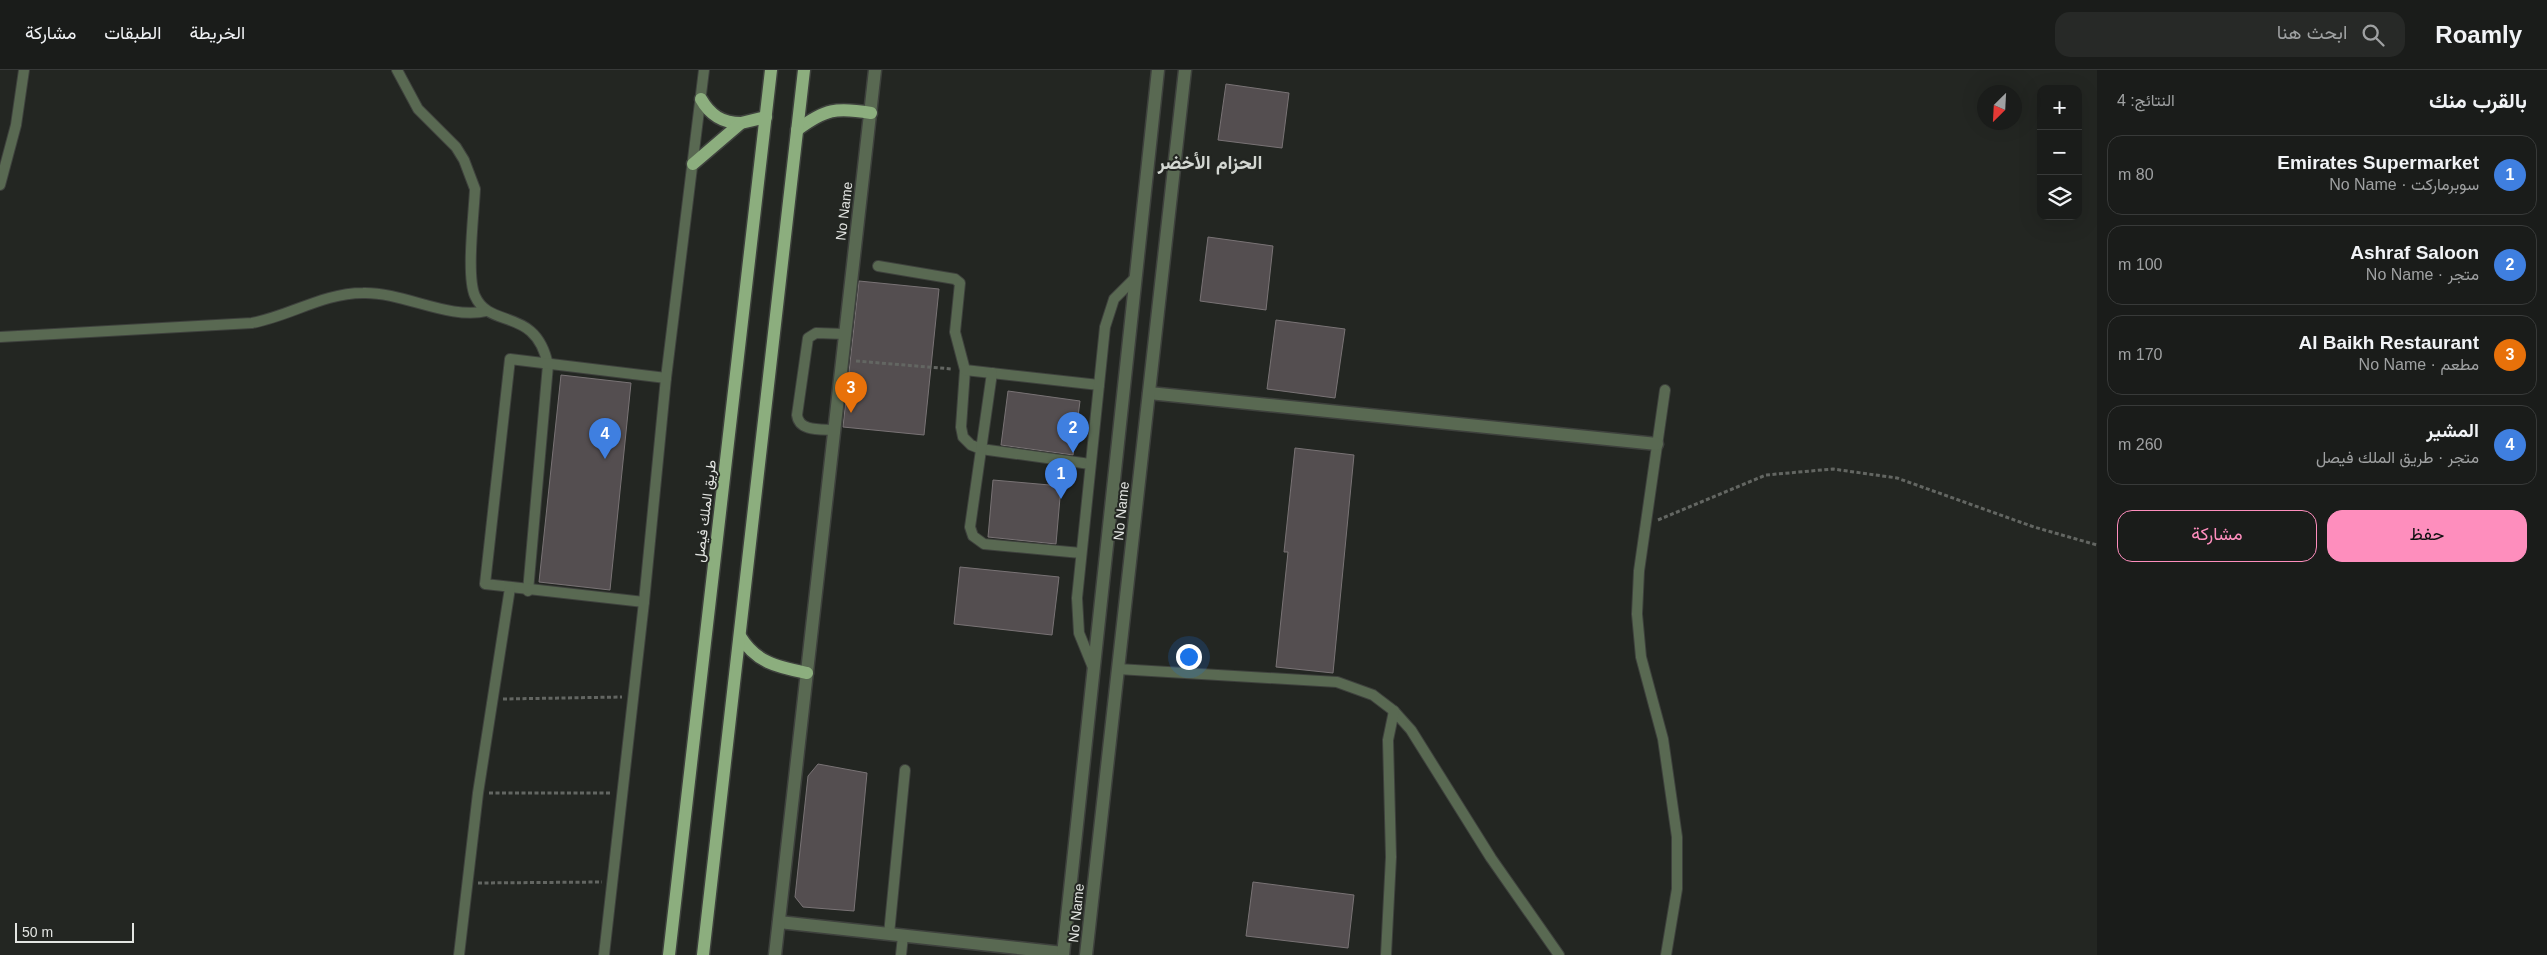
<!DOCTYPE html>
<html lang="ar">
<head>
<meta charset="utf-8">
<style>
	body { margin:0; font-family:Helvetica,Vazirmatn,sans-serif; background:#272927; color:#f1f3f6; direction:rtl }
	.controls { position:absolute; right:15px; top:15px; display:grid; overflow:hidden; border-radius:10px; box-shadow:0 5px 20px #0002 }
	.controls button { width:45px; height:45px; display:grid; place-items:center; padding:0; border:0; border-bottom:1px solid #383a39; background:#1a1c1a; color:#f1f3f6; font:25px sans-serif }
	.compass { position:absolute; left:1977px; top:15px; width:45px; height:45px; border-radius:50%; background:#1a1c1a; box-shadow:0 5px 20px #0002; rotate:204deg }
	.scale { position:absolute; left:15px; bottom:12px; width:119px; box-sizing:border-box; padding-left:5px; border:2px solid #e3e5e2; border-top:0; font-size:14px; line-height:18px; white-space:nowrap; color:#e3e5e2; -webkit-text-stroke:4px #232622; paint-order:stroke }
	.you { position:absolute; left:1188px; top:586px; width:18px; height:18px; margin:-12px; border:4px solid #fff; border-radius:50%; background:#1a73e8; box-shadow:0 0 0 8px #1a73e833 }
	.badge { display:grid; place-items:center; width:32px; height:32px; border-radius:50%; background:#fe8ebd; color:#fff; font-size:16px; font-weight:700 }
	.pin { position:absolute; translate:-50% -41px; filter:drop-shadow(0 1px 2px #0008) }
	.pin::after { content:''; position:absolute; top:26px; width:18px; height:15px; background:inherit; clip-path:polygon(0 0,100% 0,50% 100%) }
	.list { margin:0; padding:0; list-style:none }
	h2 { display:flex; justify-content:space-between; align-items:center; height:65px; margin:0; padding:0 20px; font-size:21px }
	h2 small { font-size:16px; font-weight:400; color:#9fa1a2 }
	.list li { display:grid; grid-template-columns:32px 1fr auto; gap:15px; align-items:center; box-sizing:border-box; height:80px; margin:0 10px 10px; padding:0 10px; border:1px solid #383a39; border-radius:15px }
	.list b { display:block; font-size:19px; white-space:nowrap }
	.list p { margin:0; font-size:16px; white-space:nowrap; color:#9fa1a2 }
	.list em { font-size:16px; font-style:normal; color:#9fa1a2 }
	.actions { display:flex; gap:10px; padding:15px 20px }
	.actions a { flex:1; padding:11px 0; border:1px solid #fe8ebd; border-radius:15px; text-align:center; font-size:18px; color:#fe8ebd }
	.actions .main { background:#fe8ebd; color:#111 }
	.icon { flex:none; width:28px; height:28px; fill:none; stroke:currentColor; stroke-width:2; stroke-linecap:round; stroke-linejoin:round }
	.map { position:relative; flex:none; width:2097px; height:885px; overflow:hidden; direction:ltr }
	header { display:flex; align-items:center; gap:30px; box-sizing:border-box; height:70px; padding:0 25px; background:#1a1c1a; border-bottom:1px solid #383a39 }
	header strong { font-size:24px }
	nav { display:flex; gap:28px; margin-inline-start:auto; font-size:18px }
	.search { width:350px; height:45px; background:#272927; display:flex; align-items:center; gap:12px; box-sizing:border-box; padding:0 18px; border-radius:15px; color:#9fa1a2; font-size:19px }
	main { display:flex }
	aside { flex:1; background:#1a1c1a }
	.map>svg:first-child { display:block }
	.building { fill:#544e50; stroke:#797375 }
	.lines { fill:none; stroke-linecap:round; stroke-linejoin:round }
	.service-casing { stroke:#3e413d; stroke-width:12 }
	.minor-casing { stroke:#3e413d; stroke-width:15 }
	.primary-casing { stroke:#3e413d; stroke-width:15 }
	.path { stroke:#636662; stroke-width:3; stroke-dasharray:4 2.5; stroke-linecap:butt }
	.service { stroke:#596952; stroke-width:10 }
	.minor { stroke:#596952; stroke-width:12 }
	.primary { stroke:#8cae7e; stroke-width:12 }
	.labels { text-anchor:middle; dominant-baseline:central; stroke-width:4; stroke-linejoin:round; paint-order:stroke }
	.street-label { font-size:14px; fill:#e3e5e2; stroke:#232622 }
	.district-label { font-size:19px; font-weight:bold; fill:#d3d7d2; stroke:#232622 }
</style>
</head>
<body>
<header>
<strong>Roamly</strong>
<div class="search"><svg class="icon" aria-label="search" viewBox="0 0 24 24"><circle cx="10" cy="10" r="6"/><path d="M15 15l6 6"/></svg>ابحث هنا</div>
<nav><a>الخريطة</a><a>الطبقات</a><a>مشاركة</a></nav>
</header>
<main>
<aside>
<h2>بالقرب منك<small>النتائج: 4</small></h2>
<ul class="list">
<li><span class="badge" style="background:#3f7fe0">1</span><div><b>Emirates Supermarket</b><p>سوبرماركت · No Name</p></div><em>80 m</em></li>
<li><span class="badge" style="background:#3f7fe0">2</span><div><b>Ashraf Saloon</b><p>متجر · No Name</p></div><em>100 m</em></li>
<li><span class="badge" style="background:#e8710a">3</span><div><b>Al Baikh Restaurant</b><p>مطعم · No Name</p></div><em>170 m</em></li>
<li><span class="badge" style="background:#3f7fe0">4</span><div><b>المشير</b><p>متجر · طريق الملك فيصل</p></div><em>260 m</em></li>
</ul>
<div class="actions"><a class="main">حفظ</a><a>مشاركة</a></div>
</aside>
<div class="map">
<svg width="2097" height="885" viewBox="0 0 2097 885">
	<rect width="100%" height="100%" fill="#232622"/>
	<!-- building -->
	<g class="building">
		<path d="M1226,14L1289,23L1282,78L1218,70Z"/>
		<path d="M1208,167L1273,176L1266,240L1200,231Z"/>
		<path d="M859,211L939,219L924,365L843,357Z"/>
		<path d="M1276,250L1345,259L1335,328L1267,319Z"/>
		<path d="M561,305L631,313L610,520L539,512Z"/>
		<path d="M1008,321L1080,331L1073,385L1001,375Z"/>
		<path d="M1295,378L1354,385L1333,603L1276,597L1288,482H1284Z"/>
		<path d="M993,410L1061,416L1056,474L988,467Z"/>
		<path d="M960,497L1059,507L1052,565L954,554Z"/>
		<path d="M818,694L867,703L854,841L803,837L795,827L808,706Z"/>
		<path d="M1253,812L1354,825L1348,878L1246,866Z"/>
	</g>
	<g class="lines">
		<!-- service casing -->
		<g class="service-casing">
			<g id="service">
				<path d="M397,0L418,39L456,77L464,90L475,119C474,143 466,206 475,226C490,260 536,236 548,295L528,521"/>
				<path d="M0,115L16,55L24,0"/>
				<path d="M878,196L955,209L960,213L955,262L965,300L961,357L963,367L971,375L981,379L1090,394"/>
				<path d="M0,267L252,253C290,246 323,223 363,223C404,222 448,250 487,241"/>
				<path d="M965,300L1099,315"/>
				<path d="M992,303L970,457L973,466L984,474L1081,483"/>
				<path d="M1665,320L1639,501L1637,544L1641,587L1663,669L1677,767V819L1666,885"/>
				<path d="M835,360C821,359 799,362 797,345L808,268L816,263L845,264"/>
				<path d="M644,532L485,514L510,289L666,308"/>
				<path d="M1092,595L1079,563L1077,528L1105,257L1114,229L1134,209"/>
				<path d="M1118,599L1337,612L1373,625L1394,641L1411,660L1491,788L1559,885"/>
				<path d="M889,864L905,700"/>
				<path d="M459,885L478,723L510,518"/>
				<path d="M604,885L644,532L666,308L704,0"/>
				<path d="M901,885L903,866"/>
				<path d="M1386,885L1391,787L1388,670L1394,641"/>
			</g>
		</g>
		<!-- minor casing -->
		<g class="minor-casing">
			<g id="minor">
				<path d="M1149,323L1657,374"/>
				<path d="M779,852L1063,883"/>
				<path d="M775,885L875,0"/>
				<path d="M1063,885L1158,0"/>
				<path d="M1086,885L1185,0"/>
			</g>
		</g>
		<!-- primary casing -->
		<g class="primary-casing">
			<g id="primary">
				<path d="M701,29C710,45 722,53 741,53"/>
				<path d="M797,60C825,39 836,37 871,43"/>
				<path d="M693,94L741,53L766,47"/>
				<path d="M740,566C756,593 778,597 807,603"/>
				<path d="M669,885L771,0"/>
				<path d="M703,885L804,0"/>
			</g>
		</g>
		<!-- path -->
		<g class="path">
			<path d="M856,291L952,299"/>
			<path d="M1658,450L1766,405L1833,399L1897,408L2034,457L2097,475"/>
			<path d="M503,629L622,627"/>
			<path d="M489,723H610"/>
			<path d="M478,813L602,812"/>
		</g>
		<!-- service -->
		<use href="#service" class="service"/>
		<!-- minor -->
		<use href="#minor" class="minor"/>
		<!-- primary -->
		<use href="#primary" class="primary"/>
	</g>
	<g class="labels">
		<!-- street labels -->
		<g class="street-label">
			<text transform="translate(844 141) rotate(-83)">No Name</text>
			<text transform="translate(705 441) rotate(-83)">طريق الملك فيصل</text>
			<text transform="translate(1121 441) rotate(-84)">No Name</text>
			<text transform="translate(1076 843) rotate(-84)">No Name</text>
		</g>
		<!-- district labels -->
		<g class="district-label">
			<text x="1210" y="92">الحزام الأخضر</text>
		</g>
	</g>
</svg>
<div class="controls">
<button>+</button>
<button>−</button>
<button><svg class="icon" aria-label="layers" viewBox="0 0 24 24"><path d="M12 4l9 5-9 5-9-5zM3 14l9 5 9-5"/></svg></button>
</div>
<svg class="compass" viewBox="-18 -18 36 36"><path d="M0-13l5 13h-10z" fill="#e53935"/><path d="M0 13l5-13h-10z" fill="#9fa1a2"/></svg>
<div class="scale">50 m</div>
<div class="you"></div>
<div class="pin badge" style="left:1061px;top:429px;background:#3f7fe0">1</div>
<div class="pin badge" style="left:1073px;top:383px;background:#3f7fe0">2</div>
<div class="pin badge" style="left:851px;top:343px;background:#e8710a">3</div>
<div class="pin badge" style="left:605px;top:389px;background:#3f7fe0">4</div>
</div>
</main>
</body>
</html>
